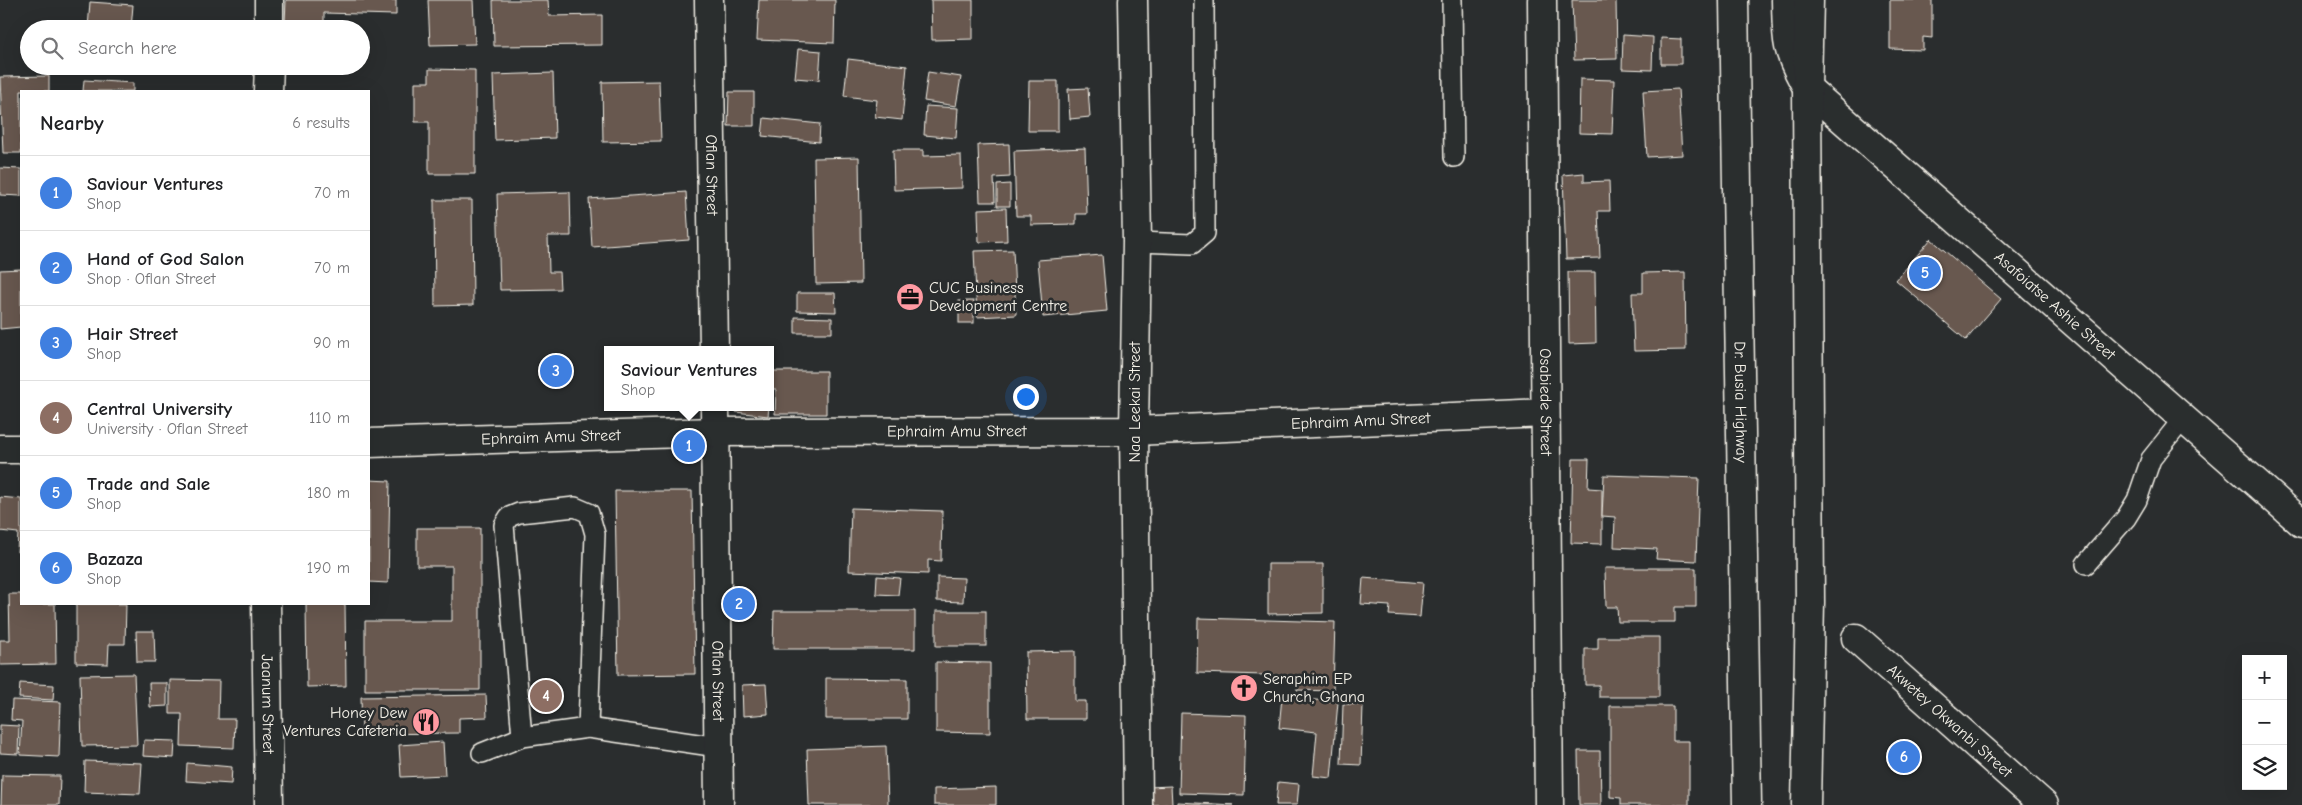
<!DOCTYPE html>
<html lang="en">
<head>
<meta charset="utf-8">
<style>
	body { margin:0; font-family:"Comic Neue",sans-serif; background:#f2f2f2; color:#202124 }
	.controls { position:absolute; right:15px; bottom:15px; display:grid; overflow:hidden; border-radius:0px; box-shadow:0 5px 20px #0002 }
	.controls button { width:45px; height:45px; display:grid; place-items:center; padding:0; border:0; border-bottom:1px solid #e0e0e0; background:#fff; color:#202124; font:25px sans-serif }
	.you { position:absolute; left:1025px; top:396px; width:18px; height:18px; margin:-12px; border:4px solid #fff; border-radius:50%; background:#1a73e8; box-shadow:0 0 0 8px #1a73e833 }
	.badge { display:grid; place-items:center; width:32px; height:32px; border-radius:50%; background:#0b8043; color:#fff; font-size:16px; font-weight:700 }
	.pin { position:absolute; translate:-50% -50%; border:2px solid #fff; box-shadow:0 1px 5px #0006 }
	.popup { position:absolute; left:604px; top:346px; width:170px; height:65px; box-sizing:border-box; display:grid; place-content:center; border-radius:0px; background:#fff; filter:drop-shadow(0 1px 4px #0005); font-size:16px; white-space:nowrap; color:#757577 }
	.popup b { font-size:19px; color:#202124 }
	.popup::after { content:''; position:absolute; left:50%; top:100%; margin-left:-10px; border:10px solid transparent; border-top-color:#fff }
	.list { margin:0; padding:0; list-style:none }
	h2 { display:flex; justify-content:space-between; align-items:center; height:65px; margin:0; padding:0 20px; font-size:21px }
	h2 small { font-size:16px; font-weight:400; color:#757577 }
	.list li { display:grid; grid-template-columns:32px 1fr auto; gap:15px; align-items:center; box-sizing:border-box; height:75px; padding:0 20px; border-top:1px solid #e0e0e0 }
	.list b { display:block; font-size:19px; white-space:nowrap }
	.list p { margin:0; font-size:16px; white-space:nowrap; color:#757577 }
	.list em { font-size:16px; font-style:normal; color:#757577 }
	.icon { flex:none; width:28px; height:28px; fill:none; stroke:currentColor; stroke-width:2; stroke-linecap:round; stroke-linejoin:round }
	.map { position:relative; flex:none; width:2302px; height:805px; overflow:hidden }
	.search { position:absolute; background:#fff; box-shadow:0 5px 20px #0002; left:20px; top:20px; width:350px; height:55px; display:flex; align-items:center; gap:12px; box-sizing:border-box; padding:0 18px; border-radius:28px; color:#757577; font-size:19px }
	.panel { position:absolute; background:#fff; box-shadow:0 5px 20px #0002; left:20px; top:90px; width:350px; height:515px; border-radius:0px }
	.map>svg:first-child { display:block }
	.building { fill:#685850; stroke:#f4f1e8 }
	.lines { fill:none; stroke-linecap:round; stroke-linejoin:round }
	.lane-casing { stroke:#f4f1e8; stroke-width:22 }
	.street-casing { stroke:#f4f1e8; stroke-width:31 }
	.highway-casing { stroke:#f4f1e8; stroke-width:31 }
	.lane { stroke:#2a2d2e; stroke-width:19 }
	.street { stroke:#2a2d2e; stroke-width:28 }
	.highway { stroke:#2a2d2e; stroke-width:28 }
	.labels { text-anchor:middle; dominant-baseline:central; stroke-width:5; stroke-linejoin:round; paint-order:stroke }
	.street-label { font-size:16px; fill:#f4f1e8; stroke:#2a2d2e }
	.poi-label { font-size:16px; fill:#f4f1e8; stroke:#2a2d2e; text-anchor:start }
</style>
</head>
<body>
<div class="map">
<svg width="2302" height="805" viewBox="0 0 2302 805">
	<rect width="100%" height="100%" fill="#2a2d2e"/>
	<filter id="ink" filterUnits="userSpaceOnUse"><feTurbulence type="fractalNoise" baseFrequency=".02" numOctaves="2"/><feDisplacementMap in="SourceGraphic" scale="10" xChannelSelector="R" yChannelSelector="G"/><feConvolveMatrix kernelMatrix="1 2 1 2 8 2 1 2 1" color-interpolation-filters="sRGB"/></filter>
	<g filter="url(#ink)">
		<!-- building -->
		<g class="building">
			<path d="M286,0H396V15L324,13V23H285Z"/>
			<path d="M428,0H473L475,44L430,45Z"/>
			<path d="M493,0H548L549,16L602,15V45L494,46Z"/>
			<path d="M759,0H835L834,43L757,40Z"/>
			<path d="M931,0H973V39L932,40Z"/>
			<path d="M1572,0H1616L1617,59L1574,60Z"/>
			<path d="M1890,0H1932V38L1923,37V50L1890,49Z"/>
			<path d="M90,2L133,5L131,29H88Z"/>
			<path d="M1623,35L1653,37L1652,70L1622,69Z"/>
			<path d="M1661,38L1681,39V64H1661Z"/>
			<path d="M798,49L821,51L819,80L795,78Z"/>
			<path d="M848,59L907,66L902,120L875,117L877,100L844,96Z"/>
			<path d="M429,69L475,70V174H429V122H415V82H429Z"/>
			<path d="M928,72L961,77L956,106L924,101Z"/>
			<path d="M553,73L555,138L495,140L493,75Z"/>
			<path d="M49,76V91H21V153H3L0,77Z"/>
			<path d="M1580,79L1614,80L1612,134L1579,133Z"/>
			<path d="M84,80L133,83V91H83Z"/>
			<path d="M659,81L661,141L603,142L602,82Z"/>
			<path d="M1029,81H1058V131H1028Z"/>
			<path d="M1088,88L1090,117L1070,119L1068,89Z"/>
			<path d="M1678,89L1682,155L1647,157L1643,91Z"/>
			<path d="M729,92H754V126H728Z"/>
			<path d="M926,106L958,108L956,138L924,135Z"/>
			<path d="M764,118L820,124L819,142L762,136Z"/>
			<path d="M1009,144L1010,177L994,178L995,202H980L978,145Z"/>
			<path d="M1085,148L1087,214H1076V224L1031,225V216H1016L1014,151Z"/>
			<path d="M893,150H923V156L961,155L962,188L894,190Z"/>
			<path d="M859,157L861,283L816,284L814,158Z"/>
			<path d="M0,168L21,169V196L0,195Z"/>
			<path d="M1584,173V182L1609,181L1610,211H1598L1600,258L1566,259L1563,175Z"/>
			<path d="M1010,184V206H997V185Z"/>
			<path d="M570,192L571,236H548L549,272H559L560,289L500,290L497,194Z"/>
			<path d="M686,192L689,240L592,247L589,199Z"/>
			<path d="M434,200H472L473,305L435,306Z"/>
			<path d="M1006,208L1007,241L979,242L978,209Z"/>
			<path d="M1931,239L2001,299L1966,340L1896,280Z"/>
			<path d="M1013,250L1016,315L977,317L974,251Z"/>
			<path d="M1102,255L1107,311L1043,317L1038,260Z"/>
			<path d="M21,269V327L0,329V270Z"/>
			<path d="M1568,272H1595L1596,343L1569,344Z"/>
			<path d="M1685,272L1686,350L1634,351L1632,293H1643V273Z"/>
			<path d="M797,293H835L836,312L797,311Z"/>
			<rect x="959" y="301" width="15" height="22"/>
			<path d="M795,317L832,318V333H795Z"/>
			<path d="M770,371H826V414H775L776,389H770Z"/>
			<path d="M737,407H769L768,416L736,412Z"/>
			<path d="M1573,459H1589L1588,488L1602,489V544L1571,543Z"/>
			<path d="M1604,475L1699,478L1696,561L1656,559L1657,549L1614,547L1615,517L1602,516Z"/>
			<path d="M369,480L390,481L388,583L369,582Z"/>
			<path d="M615,491H692L695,674L618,675Z"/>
			<path d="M0,497L21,499V552H17L18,533L0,531Z"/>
			<path d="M851,508L942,511L941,561L928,560V574L849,571Z"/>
			<path d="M417,528H480V690H365V621H452V566H417Z"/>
			<path d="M1268,564H1323V613L1268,614Z"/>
			<path d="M1605,568H1696V607H1675V622H1618L1617,607H1606Z"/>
			<path d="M877,576L900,578L898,595L876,594Z"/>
			<path d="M937,577L964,578L963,602L937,601Z"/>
			<path d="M1363,578L1423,583L1420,617L1389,615L1390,606L1361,604Z"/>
			<path d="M9,594H21V604H55L56,664L0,665V640H10Z"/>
			<path d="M76,604H126L125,644H109L108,664L76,663Z"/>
			<path d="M306,604H345L346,686L307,687Z"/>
			<path d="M774,611H915V649H773Z"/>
			<rect x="936" y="611" width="50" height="35"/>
			<path d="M1198,618L1335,622L1333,691L1297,690V676L1197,673Z"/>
			<path d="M136,631H154L155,662H137Z"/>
			<path d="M1598,637H1659V697H1599V685H1585V649H1598Z"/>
			<path d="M1075,651V701H1086V719H1027L1026,652Z"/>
			<path d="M936,662L990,663V733L936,732Z"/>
			<path d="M134,674L137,745L82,746L80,675Z"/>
			<path d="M826,678L907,679V719H826Z"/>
			<path d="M170,680L219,681L218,719H235L234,748L181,746L182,714H170Z"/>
			<path d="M20,683L54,685L53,700L19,698Z"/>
			<path d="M149,683H167V706L150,707Z"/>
			<path d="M766,684L768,714L743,716L742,685Z"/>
			<path d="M486,695L487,717L459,718V733L362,734L361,697Z"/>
			<path d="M1282,697L1338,702L1331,778L1313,776L1317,732L1279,728Z"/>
			<path d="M12,700L61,702L59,757L20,755L22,721L11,720Z"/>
			<path d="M1343,704L1363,705L1361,765L1341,764Z"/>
			<path d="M1610,706H1673V741H1689V805H1621V798L1610,797Z"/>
			<path d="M1181,713L1246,715L1244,795L1179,793Z"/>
			<path d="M0,725L19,726L18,754L0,753Z"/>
			<path d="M144,740L175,741L174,758L143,756Z"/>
			<path d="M443,742L445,775L401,777L399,745Z"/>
			<path d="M886,746L888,805H809L807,749Z"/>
			<path d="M1578,751H1600L1601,805H1579Z"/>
			<path d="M85,761L142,763L140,794L84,792Z"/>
			<path d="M187,763L232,767L231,784L186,781Z"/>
			<path d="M2,775L60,776L59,805H1Z"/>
			<path d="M1278,782L1299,784L1297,805H1276Z"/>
			<path d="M1171,786L1172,804L1150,805L1149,787Z"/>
			<path d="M996,787V805H934V789Z"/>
			<path d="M1177,802L1233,805H1177Z"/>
		</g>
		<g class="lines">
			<!-- lane casing -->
			<g class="lane-casing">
				<g id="lane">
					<path d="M1452,0L1454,157"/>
					<path d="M1137,242L1192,244L1205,233L1204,0"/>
					<path d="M2086,564L2126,518L2137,500L2151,459L2183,419"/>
					<path d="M522,737L504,525L509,517L519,513L575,507L589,513L595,534L588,728"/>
					<path d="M482,753L522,737L588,728L718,747"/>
				</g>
			</g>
			<!-- street casing -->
			<g class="street-casing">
				<g id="street">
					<path d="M269,0V29"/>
					<path id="s1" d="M709,0L714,350"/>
					<path d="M1133,0L1137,242L1134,431L1138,805"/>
					<path id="s2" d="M1542,0L1549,805"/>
					<path id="s3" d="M1807,88L2302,523"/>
					<path d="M268,91L269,66"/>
					<path id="s4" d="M715,407L719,805"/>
					<path id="s5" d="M369,443L715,432L1134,431L1545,413"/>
					<path d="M0,449H21"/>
					<path id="s6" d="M266,604L269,805"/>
					<path id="s7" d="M1856,638L2044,805"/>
				</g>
			</g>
			<!-- highway casing -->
			<g class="highway-casing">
				<g id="highway">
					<path id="s8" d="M1734,0L1747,805"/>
					<path d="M1786,0C1787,39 1785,47 1804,82"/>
					<path d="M1806,805L1810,602L1807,88L1809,0"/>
				</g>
			</g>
			<!-- lane -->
			<use href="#lane" class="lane"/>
			<!-- street -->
			<use href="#street" class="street"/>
			<!-- highway -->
			<use href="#highway" class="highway"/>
		</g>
	</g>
	<!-- icons -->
	<defs>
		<g id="office-disc" transform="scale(1.4375)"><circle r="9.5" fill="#ff9aa2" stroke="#2a2d2e"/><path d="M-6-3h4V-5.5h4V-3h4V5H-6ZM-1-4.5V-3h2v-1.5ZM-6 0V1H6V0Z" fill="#111"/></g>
		<g id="church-disc" transform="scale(1.4375)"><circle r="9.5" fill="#ff9aa2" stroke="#2a2d2e"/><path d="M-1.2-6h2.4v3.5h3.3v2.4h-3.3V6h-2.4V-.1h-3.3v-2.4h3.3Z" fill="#111"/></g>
		<g id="restaurant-disc" transform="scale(1.4375)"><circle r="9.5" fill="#ff9aa2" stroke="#2a2d2e"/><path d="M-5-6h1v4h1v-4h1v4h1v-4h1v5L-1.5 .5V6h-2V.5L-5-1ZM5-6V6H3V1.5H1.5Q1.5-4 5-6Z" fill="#111"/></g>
	</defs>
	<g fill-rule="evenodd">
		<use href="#office-disc" x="910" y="297"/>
		<use href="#church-disc" x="1244" y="688"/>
		<use href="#restaurant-disc" x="426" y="722"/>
	</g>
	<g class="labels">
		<!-- street labels -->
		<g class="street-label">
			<text stroke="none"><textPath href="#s1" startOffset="175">Oflan Street</textPath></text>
			<text stroke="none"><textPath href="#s3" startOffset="330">Asafoiatse Ashie Street</textPath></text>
			<text transform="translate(1135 402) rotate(-90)">Naa Leekai Street</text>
			<text stroke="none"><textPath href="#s8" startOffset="402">Dr. Busia Highway</textPath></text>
			<text stroke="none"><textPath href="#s2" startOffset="402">Osabiede Street</textPath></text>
			<text stroke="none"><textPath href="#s5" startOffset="992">Ephraim Amu Street</textPath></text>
			<text stroke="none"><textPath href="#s5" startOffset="588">Ephraim Amu Street</textPath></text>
			<text stroke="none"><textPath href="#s5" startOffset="182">Ephraim Amu Street</textPath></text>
			<text stroke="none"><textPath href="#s4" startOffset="274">Oflan Street</textPath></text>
			<text stroke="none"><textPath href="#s6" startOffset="100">Jaanum Street</textPath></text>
			<text stroke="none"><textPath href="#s7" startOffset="125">Akwetey Okwanbi Street</textPath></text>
		</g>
		<!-- poi labels -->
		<g class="poi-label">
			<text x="929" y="288">CUC Business<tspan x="929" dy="18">Development Centre</tspan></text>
			<text x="1263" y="679">Seraphim EP<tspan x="1263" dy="18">Church, Ghana</tspan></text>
			<text x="407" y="713" text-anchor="end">Honey Dew<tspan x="407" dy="18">Ventures Cafeteria</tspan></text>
		</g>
	</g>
</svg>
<div class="controls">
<button>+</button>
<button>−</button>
<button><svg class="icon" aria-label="layers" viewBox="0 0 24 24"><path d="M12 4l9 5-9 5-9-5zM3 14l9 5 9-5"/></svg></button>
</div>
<div class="you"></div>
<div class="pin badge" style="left:689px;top:446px;background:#3f7fe0">1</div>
<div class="popup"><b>Saviour Ventures</b>Shop</div>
<div class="pin badge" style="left:739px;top:604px;background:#3f7fe0">2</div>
<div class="pin badge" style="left:556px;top:371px;background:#3f7fe0">3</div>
<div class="pin badge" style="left:546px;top:696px;background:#8d6e63">4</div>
<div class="pin badge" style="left:1925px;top:273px;background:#3f7fe0">5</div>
<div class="pin badge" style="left:1904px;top:757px;background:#3f7fe0">6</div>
<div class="search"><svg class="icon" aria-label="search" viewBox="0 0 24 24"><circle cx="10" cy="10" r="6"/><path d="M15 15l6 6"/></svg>Search here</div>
<section class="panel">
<h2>Nearby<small>6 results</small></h2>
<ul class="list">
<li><span class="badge" style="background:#3f7fe0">1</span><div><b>Saviour Ventures</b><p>Shop</p></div><em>70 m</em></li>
<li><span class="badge" style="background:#3f7fe0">2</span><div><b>Hand of God Salon</b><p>Shop · Oflan Street</p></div><em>70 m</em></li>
<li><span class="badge" style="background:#3f7fe0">3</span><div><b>Hair Street</b><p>Shop</p></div><em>90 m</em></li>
<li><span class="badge" style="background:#8d6e63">4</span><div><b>Central University</b><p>University · Oflan Street</p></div><em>110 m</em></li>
<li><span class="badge" style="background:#3f7fe0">5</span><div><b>Trade and Sale</b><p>Shop</p></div><em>180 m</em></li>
<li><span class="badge" style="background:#3f7fe0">6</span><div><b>Bazaza</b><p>Shop</p></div><em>190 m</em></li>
</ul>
</section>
</div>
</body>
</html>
